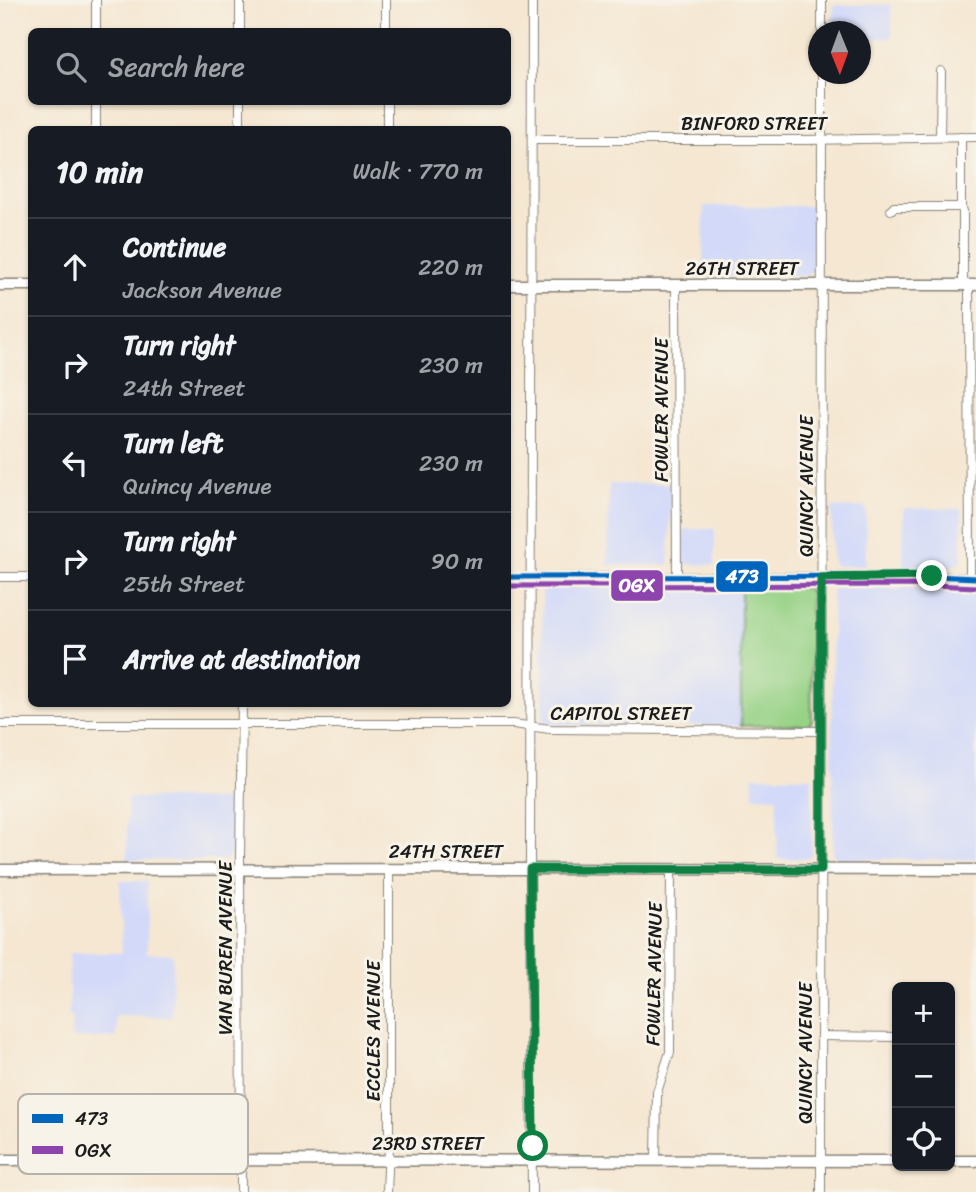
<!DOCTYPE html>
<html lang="en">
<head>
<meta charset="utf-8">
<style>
	body { margin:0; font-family:Sriracha,sans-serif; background:#242831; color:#f1f3f6 }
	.controls { position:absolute; right:21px; bottom:21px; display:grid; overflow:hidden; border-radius:10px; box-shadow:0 2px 5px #0004 }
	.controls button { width:63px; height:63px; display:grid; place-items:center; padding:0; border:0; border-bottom:2px solid #363941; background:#171b24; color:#f1f3f6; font:35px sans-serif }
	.compass { position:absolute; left:808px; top:21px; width:63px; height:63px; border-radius:50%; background:#171b24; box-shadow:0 2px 5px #0004; rotate:179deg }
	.stop { position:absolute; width:21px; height:21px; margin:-16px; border:5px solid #0b8043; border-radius:50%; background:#fff }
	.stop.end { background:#0b8043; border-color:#fff; box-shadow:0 2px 7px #0008 }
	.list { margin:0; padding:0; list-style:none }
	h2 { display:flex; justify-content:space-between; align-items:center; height:91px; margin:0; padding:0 28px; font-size:30px }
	h2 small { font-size:23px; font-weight:400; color:#9ea1a6 }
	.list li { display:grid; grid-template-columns:46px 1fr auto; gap:21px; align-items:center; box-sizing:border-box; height:98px; padding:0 28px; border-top:2px solid #363941 }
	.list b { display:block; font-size:26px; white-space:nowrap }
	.list p { margin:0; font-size:23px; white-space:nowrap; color:#9ea1a6 }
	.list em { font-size:23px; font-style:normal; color:#9ea1a6 }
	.icon { flex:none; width:38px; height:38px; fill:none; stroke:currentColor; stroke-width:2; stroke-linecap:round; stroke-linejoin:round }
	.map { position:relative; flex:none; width:976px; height:1192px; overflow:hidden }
	.search { position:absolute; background:#171b24; box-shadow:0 2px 5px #0004; left:28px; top:28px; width:483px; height:77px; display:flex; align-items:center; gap:18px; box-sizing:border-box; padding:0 24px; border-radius:10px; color:#9ea1a6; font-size:26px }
	.panel { position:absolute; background:#171b24; box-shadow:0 2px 5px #0004; left:28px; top:126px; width:483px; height:581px; border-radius:10px }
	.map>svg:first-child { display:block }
	.built { fill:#d2d9f9 }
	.green { fill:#97d286; stroke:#5a7751; stroke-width:2 }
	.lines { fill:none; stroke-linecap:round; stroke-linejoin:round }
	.minor-casing { stroke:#888277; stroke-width:10 }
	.tertiary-casing { stroke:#888277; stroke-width:13 }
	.minor { stroke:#fff; stroke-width:8 }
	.tertiary { stroke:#fff; stroke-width:10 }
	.bus-1-casing { stroke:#f7f3e8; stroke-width:10 }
	.bus-2-casing { stroke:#f7f3e8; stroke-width:10 }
	.bus-1 { stroke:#0065bd; stroke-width:5 }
	.bus-2 { stroke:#8e44ad; stroke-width:5 }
	.route { stroke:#0b8043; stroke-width:9 }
	.labels { text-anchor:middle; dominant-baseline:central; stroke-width:6; stroke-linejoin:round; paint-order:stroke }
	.street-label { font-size:19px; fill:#1c1c1c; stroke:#f7f3e8 }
	.key { fill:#f7f3e8; stroke:#b5b2ab; stroke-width:2 }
	.key-label { font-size:19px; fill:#1c1c1c }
	.line-badge { stroke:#f7f3e8; stroke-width:2.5 }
	.badge-label { font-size:19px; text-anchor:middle; font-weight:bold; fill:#fff }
</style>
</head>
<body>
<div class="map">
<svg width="976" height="1192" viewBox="0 0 976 1192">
	<rect width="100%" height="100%" fill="#f7f3e8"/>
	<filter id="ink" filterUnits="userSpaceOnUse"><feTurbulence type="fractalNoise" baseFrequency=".0143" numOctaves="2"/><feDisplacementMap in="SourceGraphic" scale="14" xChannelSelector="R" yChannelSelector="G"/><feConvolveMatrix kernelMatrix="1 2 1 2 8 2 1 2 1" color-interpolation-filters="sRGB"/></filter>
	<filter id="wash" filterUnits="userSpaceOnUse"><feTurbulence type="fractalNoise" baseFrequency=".00686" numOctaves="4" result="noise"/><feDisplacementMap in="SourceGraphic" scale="28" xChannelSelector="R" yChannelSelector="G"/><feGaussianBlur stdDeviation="1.57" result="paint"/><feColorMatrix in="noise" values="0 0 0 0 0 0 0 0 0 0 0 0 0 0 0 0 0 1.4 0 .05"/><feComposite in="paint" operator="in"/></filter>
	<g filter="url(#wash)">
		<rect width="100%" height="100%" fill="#f5e7d2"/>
		<!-- built -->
		<g class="built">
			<path d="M834,5H891L892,38H861L860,32L832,31Z"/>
			<path d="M704,206H813V271L806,276H703Z"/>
			<path d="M609,484H671L669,565H608Z"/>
			<path d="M866,507V566H836L832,561V508Z"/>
			<path d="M904,508L962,509V558L960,562L953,566H903Z"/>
			<path d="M683,529H715V565L684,564Z"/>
			<path d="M544,587L741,588V726L543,724L542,590Z"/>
			<path d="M836,588H976V859H839L833,855L832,591Z"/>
			<path d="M753,776L812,777V853L809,858L777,859V797L753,796Z"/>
			<path d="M127,798L232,800V850L230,856L226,860H127Z"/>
			<path d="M120,881H147V953L173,954L172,1017L116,1016V1038H71L72,1018L69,1017V953H122Z"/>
		</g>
		<!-- green -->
		<path class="green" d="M741,588H806L810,592L812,720L809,725L741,726Z"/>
	</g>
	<g filter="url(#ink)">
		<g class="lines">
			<!-- minor casing -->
			<g class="minor-casing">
				<g id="minor">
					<path d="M96,0V32"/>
					<path d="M386,0V32"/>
					<path d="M532,0L530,854L532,1192"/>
					<path d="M240,32V0"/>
					<path d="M822,32V0"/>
					<path d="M96,102V130"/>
					<path d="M240,102V130"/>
					<path d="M387,102V130"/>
					<path d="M940,137L941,71"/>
					<path d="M961,137V207L963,211V285"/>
					<path d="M532,140H806L976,137"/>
					<path d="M891,210L894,207H961"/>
					<path d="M676,285L677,578"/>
					<path d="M969,285L970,578"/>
					<path d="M0,577H32"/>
					<path d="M508,577L932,576L976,578"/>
					<path d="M0,724H513L550,729L821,731"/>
					<path d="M821,1036L897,1037"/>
					<path d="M656,1161L657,1092L670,1052L671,869"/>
					<path d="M241,1192L240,857L242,704"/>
					<path d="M387,1192L389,1148V869"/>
					<path d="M821,1192L822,74"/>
				</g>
			</g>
			<!-- tertiary casing -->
			<g class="tertiary-casing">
				<g id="tertiary">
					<path d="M0,285H32"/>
					<path d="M508,285H976"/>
					<path d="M0,870L530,869L976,870"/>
					<path d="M0,1160L897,1161"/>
					<path d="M950,1161H976"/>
				</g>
			</g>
			<!-- minor -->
			<use href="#minor" class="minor"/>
			<!-- tertiary -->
			<use href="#tertiary" class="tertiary"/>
			<!-- bus-1 casing -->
			<g class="bus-1-casing">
				<path id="bus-1" d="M508,577L932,576L976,578"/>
			</g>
			<!-- bus-2 casing -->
			<g class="bus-2-casing">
				<path id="bus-2" d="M508,586L932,585L976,587"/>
			</g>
			<!-- bus-1 -->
			<use href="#bus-1" class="bus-1"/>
			<!-- bus-2 -->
			<use href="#bus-2" class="bus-2"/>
		</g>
	</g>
	<g class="lines" filter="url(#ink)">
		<!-- route -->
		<path class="route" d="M533,1146L530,869L821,870V578L932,576"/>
	</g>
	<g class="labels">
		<!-- street labels -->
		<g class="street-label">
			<text x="754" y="123">BINFORD STREET</text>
			<text x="742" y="268">26TH STREET</text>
			<text transform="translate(661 410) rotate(-90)">FOWLER AVENUE</text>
			<text transform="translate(806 486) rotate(-90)">QUINCY AVENUE</text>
			<text x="621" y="713">CAPITOL STREET</text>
			<text x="446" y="851">24TH STREET</text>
			<text transform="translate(225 948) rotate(-90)">VAN BUREN AVENUE</text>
			<text transform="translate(654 974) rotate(-89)">FOWLER AVENUE</text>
			<text transform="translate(373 1031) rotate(-90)">ECCLES AVENUE</text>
			<text transform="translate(805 1053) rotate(-90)">QUINCY AVENUE</text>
			<text x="428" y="1143">23RD STREET</text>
		</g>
	</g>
	<!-- legend -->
	<rect x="18" y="1094" width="230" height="80" rx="10" class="key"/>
	<rect x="32" y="1114" width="31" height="9" fill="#0065bd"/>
	<rect x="32" y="1146" width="31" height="8" fill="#8e44ad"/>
	<g class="key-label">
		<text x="75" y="1125">473</text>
		<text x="75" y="1157">OGX</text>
	</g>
	<g class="line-badge">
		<rect x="715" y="560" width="54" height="33" rx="7" fill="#0065bd"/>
		<rect x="610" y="569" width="54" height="33" rx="7" fill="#8e44ad"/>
	</g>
	<g class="badge-label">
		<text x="742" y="583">473</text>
		<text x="637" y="592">OGX</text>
	</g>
</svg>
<div class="controls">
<button>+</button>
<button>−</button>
<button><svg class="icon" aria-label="locate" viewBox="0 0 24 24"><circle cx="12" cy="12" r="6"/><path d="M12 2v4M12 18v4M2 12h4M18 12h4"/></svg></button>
</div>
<svg class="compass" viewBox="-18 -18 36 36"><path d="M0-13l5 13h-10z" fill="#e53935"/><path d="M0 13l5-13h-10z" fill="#9ea1a6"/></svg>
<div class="stop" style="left:533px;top:1146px"></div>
<div class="stop end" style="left:932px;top:576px"></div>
<div class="search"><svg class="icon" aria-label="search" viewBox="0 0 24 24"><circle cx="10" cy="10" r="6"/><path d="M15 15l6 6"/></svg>Search here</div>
<section class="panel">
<h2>10 min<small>Walk · 770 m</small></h2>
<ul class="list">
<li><svg class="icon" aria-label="ahead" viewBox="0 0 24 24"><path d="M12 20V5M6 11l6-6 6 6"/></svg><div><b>Continue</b><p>Jackson Avenue</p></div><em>220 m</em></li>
<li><svg class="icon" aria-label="right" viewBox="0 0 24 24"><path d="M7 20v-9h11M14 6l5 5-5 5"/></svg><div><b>Turn right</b><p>24th Street</p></div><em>230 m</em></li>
<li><svg class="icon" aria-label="left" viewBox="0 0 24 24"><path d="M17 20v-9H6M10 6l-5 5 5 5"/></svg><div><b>Turn left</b><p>Quincy Avenue</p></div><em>230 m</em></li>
<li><svg class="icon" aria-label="right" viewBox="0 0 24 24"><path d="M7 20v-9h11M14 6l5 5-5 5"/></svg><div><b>Turn right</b><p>25th Street</p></div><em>90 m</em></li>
<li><svg class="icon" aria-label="arrive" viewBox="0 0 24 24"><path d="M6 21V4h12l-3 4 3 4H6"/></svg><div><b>Arrive at destination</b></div></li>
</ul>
</section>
</div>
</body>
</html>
